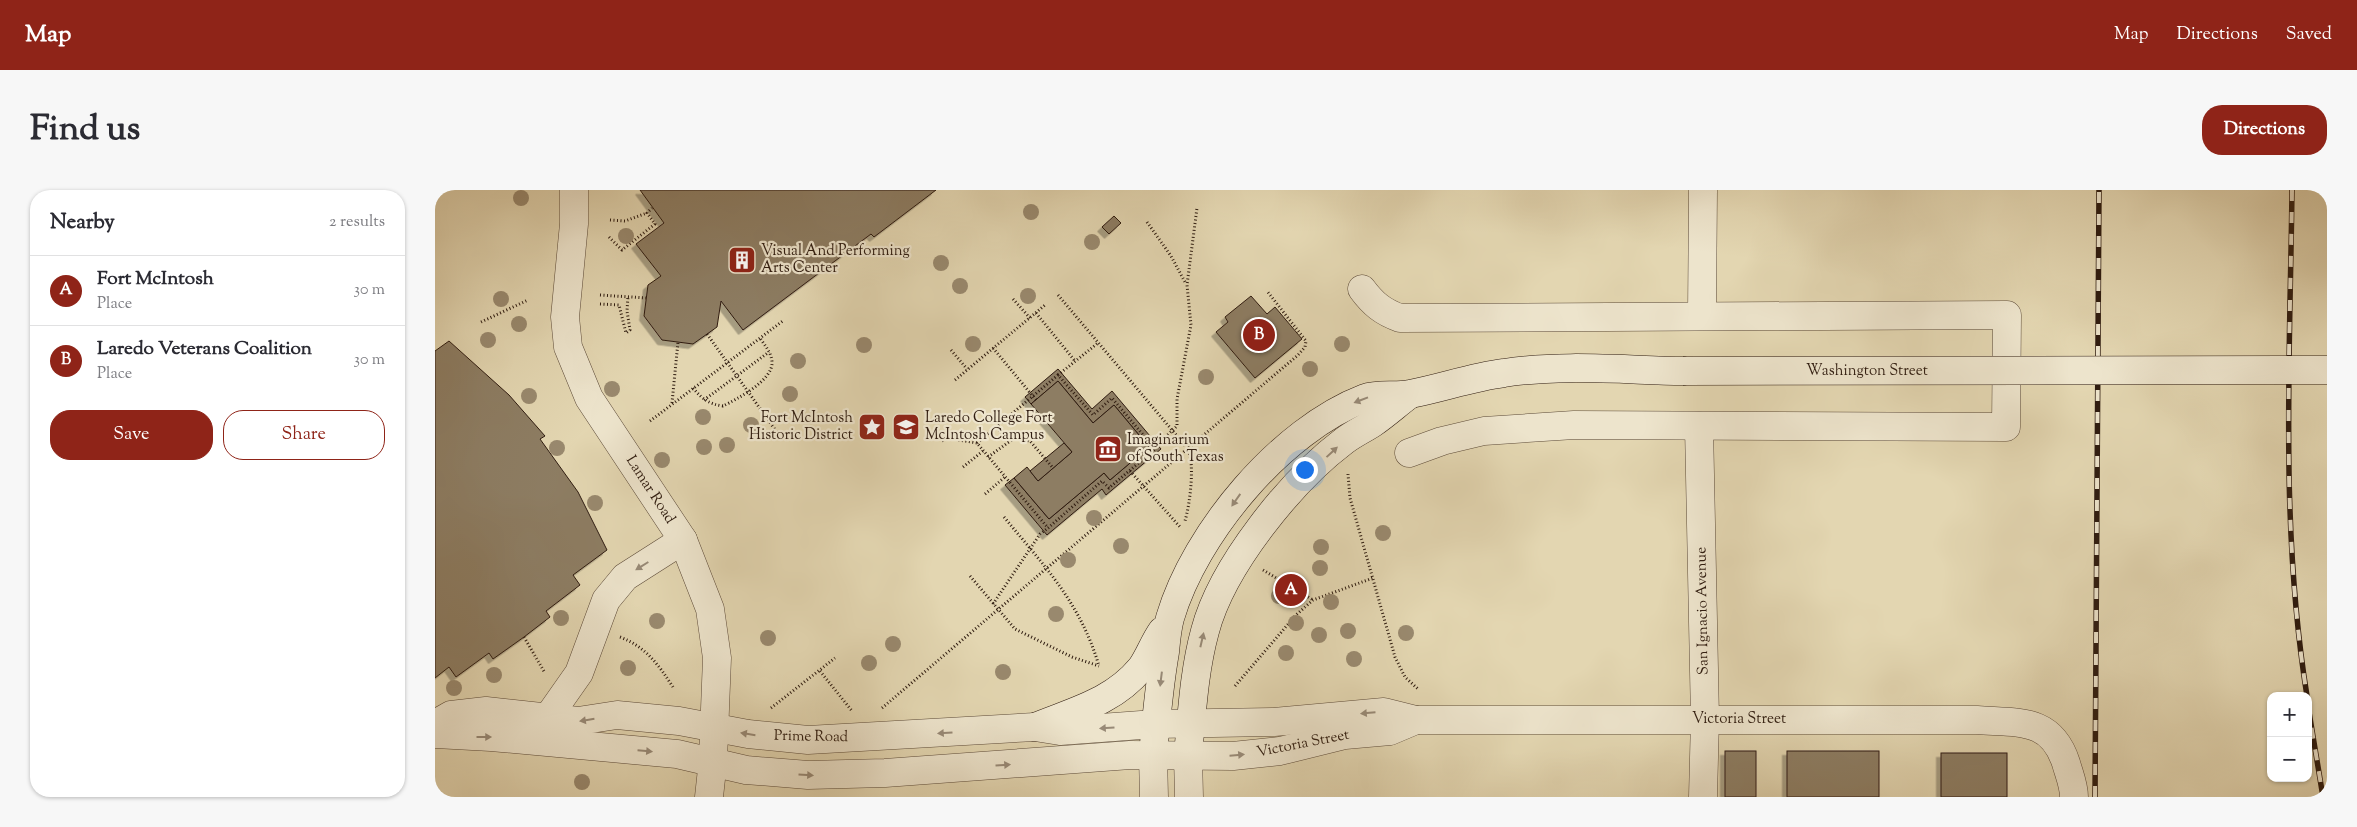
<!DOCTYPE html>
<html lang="en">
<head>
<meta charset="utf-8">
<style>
	body { margin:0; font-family:"Sorts Mill Goudy",serif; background:#f7f7f7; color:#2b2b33 }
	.controls { position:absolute; right:15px; bottom:15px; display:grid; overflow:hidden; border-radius:10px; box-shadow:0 1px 4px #0004 }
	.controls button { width:45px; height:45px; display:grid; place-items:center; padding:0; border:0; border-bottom:1px solid #e1e1e2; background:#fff; color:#2b2b33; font:25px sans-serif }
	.you { position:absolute; left:869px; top:279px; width:18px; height:18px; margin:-12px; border:4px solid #fff; border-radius:50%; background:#1a73e8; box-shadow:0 0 0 8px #1a73e833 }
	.badge { display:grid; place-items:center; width:32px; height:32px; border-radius:50%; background:#8f2418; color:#fff; font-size:16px; font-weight:700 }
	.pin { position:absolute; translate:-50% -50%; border:2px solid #fff; box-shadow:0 1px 5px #0006 }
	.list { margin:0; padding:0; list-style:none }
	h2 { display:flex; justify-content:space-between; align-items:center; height:65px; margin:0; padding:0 20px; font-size:21px }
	h2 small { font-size:16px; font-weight:400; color:#7c7c81 }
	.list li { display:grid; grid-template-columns:32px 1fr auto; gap:15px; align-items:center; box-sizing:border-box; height:70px; padding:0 20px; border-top:1px solid #e1e1e2 }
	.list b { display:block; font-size:19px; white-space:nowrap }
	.list p { margin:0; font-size:16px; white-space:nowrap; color:#7c7c81 }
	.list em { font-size:16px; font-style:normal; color:#7c7c81 }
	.actions { display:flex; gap:10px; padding:15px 20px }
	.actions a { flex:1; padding:11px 0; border:1px solid #8f2418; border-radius:20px; text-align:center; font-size:18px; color:#8f2418 }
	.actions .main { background:#8f2418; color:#fff }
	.map { position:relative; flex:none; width:1892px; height:607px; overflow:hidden; border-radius:20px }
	header { display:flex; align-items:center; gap:30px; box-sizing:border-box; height:70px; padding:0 25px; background:#8f2418; color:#fff }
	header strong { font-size:24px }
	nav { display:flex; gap:28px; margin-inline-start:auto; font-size:18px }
	.intro { display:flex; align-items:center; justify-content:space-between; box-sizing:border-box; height:120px; padding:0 30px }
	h1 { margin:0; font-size:35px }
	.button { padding:12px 22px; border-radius:20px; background:#8f2418; color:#fff; font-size:18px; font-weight:700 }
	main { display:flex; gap:30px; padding:0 30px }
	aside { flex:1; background:#fff; border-radius:20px; box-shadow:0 1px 4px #0004 }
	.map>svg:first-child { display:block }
	.building { fill:#8d7d64; stroke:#2f1c10; filter:url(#shadow) }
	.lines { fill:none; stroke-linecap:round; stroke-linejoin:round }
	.minor-casing { stroke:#5c4a38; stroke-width:29 }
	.secondary-casing { stroke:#2f1c10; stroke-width:29 }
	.path { stroke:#2f1c10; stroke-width:3; stroke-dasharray:1 2.5; stroke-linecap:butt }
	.minor { stroke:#ede4cc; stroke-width:28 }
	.secondary { stroke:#ede4cc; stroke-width:28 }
	.rail-casing { stroke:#2f1c10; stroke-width:5.5 }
	.rail { stroke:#ede4cc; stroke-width:4; stroke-dasharray:11; stroke-linecap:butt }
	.secondary-bridge-casing { stroke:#2f1c10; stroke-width:29; stroke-linecap:butt }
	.secondary-bridge { stroke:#ede4cc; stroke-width:28 }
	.tree { fill:#99896e }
	.oneway { fill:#988a77 }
	.labels { text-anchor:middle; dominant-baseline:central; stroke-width:4.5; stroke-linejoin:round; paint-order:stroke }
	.poi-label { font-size:15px; fill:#2f1c10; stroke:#ede4cc; text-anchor:start }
	.street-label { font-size:15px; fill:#2f1c10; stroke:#ede4cc }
</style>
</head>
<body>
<header>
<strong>Map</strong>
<nav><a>Map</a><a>Directions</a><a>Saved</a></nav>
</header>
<div class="intro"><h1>Find us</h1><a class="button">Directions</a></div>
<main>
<aside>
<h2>Nearby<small>2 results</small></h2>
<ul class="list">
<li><span class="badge">A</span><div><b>Fort McIntosh</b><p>Place</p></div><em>30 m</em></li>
<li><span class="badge">B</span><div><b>Laredo Veterans Coalition</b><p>Place</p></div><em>30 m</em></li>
</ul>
<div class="actions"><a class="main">Save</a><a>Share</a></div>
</aside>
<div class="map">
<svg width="1892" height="607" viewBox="0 0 1892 607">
	<defs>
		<filter id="shadow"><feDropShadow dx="-4.5" dy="4.5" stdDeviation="0" flood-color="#0004"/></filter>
	</defs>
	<rect width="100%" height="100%" fill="#e3d6b1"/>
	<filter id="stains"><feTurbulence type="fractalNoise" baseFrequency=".004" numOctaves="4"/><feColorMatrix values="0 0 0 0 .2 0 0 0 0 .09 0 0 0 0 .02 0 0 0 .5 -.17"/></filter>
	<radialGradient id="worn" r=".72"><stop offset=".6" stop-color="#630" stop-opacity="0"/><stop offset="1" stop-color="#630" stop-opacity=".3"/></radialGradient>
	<!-- building -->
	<g class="building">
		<path d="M501,0L439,47L436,44L308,140L286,111L282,137L258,154L227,150L209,126L213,95L226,86L201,54L229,33L205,0Z"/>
		<path d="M679,26L686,33L674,44L667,37Z"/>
		<path d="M816,106L832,124L840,117L867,149L820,188L781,142L793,132L790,127Z"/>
		<path d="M14,151L74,205L110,246L105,249L143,302L172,360L138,385L145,395L111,421L115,427L89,447L58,469L54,463L21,487L14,477L0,488V161Z"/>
		<path d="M623,179L657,219L677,201L726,259L671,305L667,299L612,345L570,295L579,288L614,329L669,283L675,290L714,257L679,215L658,233L623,191L596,214L590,207Z"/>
		<path d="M623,191L658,233L679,215L714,257L675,290L669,283L614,329L579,288L592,277L603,291L637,262L596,214Z"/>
		<path d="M629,253L637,262L603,291L595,281Z"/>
		<rect x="1290" y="561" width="31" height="46"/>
		<rect x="1352" y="561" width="92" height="46"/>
		<rect x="1506" y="563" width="66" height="44"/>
	</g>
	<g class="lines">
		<!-- minor casing -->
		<g class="minor-casing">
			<g id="minor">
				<path d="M139,0V34L130,127L133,157L154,208L248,350L275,419L282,468L278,570L274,607"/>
				<path d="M927,99C938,114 948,122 965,128L1572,125L1571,237L1139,235L1049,241L1007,251L974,263"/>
				<path d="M1267,126L1268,0"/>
				<path d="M1264,236L1270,529L1268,607"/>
				<path d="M111,530L144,483L171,410L190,387L248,350"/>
				<path d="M0,534L16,525L51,521L143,531L182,525L244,531L313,544L373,550L600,537L625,541L720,534L839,532L949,522L981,530H1542C1583,533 1616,527 1631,573C1634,584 1639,595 1639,607"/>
				<path d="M0,544L56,547L242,564L311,580L373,585L450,583L695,565L798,566L845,561L910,545L955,541L981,530"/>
				<path d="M718,565L719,607"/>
				<path d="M753,565L754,607"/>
			</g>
		</g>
		<!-- secondary casing -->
		<g class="secondary-casing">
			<g id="secondary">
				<path d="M600,537C639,521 678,512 706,478C714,467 719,452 727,441"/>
				<path d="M718,565C721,531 724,496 730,462C731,451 732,439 735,428C760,343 846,240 930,208C944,203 961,207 975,204C1007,198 1037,187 1069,183C1127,174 1189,180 1248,181"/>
				<path d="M753,565C757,523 759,481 770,441C787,376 856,291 909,251C918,244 929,239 938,233C951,224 962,214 974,205"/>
			</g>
		</g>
		<!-- path -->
		<g class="path">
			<path d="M175,30L190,31L212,23"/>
			<path d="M712,32L736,66L751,94"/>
			<path d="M174,47L187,60L220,34L212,23L217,18"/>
			<path d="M165,105L211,108"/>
			<path d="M623,105L753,259C760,274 755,314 750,331"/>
			<path d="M578,109L595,128"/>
			<path d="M165,114L184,115L191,143L195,140L192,121L193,106"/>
			<path d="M601,123L640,171"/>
			<path d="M46,132L93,110"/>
			<path d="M272,144L346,248"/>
			<path d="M558,158L601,210"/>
			<path d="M516,160L532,179"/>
			<path d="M623,185L663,153"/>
			<path d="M520,190L610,115"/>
			<path d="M258,198C267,209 274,214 288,216C302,209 337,191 337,173C337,163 330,156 325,148"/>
			<path d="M269,210L334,162"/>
			<path d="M237,213L243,152"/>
			<path d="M215,231L349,130"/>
			<path d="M562,237L574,251"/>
			<path d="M507,251L512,248L542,253L613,338L667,291L674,298L720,259L677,208L658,225L623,185L542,253"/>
			<path d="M720,257L742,236V209L756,135L752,95L762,18"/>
			<path d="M553,267L578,249L595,251L618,278"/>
			<path d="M528,277L548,261"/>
			<path d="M695,281L746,338"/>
			<path d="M913,284L915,308L960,467L970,487L983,499"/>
			<path d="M550,304L570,287"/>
			<path d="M569,327C610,377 645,412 664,476"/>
			<path d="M828,380L878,410"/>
			<path d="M535,386L580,439L637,467L664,476"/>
			<path d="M558,414L605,344L613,338"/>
			<path d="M89,447L110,483"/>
			<path d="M185,447C211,457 223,474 238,497"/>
			<path d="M385,481L417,521"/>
			<path d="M800,496L861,425L878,410L938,388"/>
			<path d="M336,518L400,468"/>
			<path d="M447,518L863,165L870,157L871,151L832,101"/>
		</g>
		<!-- minor -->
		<use href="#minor" class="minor"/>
		<!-- secondary -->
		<use href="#secondary" class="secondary"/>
		<!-- rail casing -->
		<g class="rail-casing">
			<g id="rail">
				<path d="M1857,0C1855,168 1845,339 1872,506"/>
				<path d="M1873,516L1888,607"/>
				<path d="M1660,607L1664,0"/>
			</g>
		</g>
		<!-- rail -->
		<use href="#rail" class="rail"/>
		<!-- secondary-bridge casing -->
		<g class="secondary-bridge-casing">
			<path id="secondary-bridge" d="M1248,181L1892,180"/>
		</g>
		<!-- secondary-bridge -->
		<use href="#secondary-bridge" class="secondary-bridge"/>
	</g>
	<!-- trees -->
	<g class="tree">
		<circle cx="86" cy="8" r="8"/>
		<circle cx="596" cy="22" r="8"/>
		<circle cx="191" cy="46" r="8"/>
		<circle cx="657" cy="52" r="8"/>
		<circle cx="506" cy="73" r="8"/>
		<circle cx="525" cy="96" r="8"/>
		<circle cx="593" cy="106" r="8"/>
		<circle cx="66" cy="109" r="8"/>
		<circle cx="84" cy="134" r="8"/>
		<circle cx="53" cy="150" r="8"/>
		<circle cx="538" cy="154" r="8"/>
		<circle cx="907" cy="154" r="8"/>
		<circle cx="429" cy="155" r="8"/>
		<circle cx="363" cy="171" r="8"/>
		<circle cx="875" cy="179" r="8"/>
		<circle cx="771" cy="187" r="8"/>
		<circle cx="177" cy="199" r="8"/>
		<circle cx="355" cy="204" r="8"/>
		<circle cx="94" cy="206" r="8"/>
		<circle cx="268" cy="227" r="8"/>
		<circle cx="316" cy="235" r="8"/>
		<circle cx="292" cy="255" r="8"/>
		<circle cx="269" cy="257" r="8"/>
		<circle cx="122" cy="258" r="8"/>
		<circle cx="227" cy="270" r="8"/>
		<circle cx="160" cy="313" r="8"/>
		<circle cx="659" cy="328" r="8"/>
		<circle cx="948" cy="343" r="8"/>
		<circle cx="686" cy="356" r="8"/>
		<circle cx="886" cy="357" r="8"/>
		<circle cx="633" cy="370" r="8"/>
		<circle cx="885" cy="378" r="8"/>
		<circle cx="844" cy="406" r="8"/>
		<circle cx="896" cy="412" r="8"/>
		<circle cx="621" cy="424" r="8"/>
		<circle cx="126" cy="428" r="8"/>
		<circle cx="222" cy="431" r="8"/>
		<circle cx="861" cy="433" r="8"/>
		<circle cx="913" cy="441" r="8"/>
		<circle cx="971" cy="443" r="8"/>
		<circle cx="884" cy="445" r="8"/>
		<circle cx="333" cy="448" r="8"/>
		<circle cx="458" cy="454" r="8"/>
		<circle cx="851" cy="463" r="8"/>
		<circle cx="919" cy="469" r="8"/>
		<circle cx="434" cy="473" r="8"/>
		<circle cx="193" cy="478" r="8"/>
		<circle cx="568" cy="482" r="8"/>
		<circle cx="59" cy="485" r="8"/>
		<circle cx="19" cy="498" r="8"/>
		<circle cx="147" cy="592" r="8"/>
	</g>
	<!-- one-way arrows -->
	<defs><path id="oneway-solid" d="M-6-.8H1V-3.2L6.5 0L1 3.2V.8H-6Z" transform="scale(1.25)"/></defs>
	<g class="oneway">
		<use href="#oneway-solid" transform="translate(926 210) rotate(159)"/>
		<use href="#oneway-solid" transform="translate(897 262) rotate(-43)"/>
		<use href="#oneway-solid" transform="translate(801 310) rotate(125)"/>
		<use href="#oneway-solid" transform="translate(207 376) rotate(148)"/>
		<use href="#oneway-solid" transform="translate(767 450) rotate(-77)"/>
		<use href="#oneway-solid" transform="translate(726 489) rotate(97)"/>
		<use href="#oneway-solid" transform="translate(933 523) rotate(175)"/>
		<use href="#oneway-solid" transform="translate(152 530) rotate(171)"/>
		<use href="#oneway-solid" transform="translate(672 538) rotate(176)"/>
		<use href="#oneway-solid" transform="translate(510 543) rotate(176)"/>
		<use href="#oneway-solid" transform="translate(313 544) rotate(-171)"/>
		<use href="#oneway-solid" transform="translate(49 547)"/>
		<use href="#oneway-solid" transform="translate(210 561) rotate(5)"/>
		<use href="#oneway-solid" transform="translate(802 565) rotate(-5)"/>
		<use href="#oneway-solid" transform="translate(568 575) rotate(-4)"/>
		<use href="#oneway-solid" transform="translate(371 585) rotate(3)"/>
	</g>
	<!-- icons -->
	<defs>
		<g id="building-square" transform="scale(1.4375)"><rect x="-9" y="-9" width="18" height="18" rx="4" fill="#8f2418" stroke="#ede4cc"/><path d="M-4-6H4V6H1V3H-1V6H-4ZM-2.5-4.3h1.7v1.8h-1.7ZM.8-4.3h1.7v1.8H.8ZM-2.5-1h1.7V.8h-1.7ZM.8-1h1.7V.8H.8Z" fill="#fff"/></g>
		<g id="sight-square" transform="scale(1.4375)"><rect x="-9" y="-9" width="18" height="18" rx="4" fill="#8f2418" stroke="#ede4cc"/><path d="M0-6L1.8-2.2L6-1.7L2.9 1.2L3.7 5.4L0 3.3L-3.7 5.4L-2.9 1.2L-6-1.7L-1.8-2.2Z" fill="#fff"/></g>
		<g id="university-square" transform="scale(1.4375)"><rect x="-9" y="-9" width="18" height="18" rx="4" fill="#8f2418" stroke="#ede4cc"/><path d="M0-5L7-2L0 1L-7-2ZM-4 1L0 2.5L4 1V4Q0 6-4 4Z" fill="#fff"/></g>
		<g id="museum-square" transform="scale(1.4375)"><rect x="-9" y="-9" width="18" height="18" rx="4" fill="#8f2418" stroke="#ede4cc"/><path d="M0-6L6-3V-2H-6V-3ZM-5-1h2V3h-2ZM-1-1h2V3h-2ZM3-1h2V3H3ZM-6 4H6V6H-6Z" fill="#fff"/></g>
	</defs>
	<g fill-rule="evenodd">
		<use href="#building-square" x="307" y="70"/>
		<use href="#sight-square" x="437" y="237"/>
		<use href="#university-square" x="471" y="237"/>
		<use href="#museum-square" x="673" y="259"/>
	</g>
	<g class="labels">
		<!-- poi labels -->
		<g class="poi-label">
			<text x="326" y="61">Visual And Performing<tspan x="326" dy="17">Arts Center</tspan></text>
			<text x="418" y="228" text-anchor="end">Fort McIntosh<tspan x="418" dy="17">Historic District</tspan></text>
			<text x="490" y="228">Laredo College Fort<tspan x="490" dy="17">McIntosh Campus</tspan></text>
			<text x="692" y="250">Imaginarium<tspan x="692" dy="17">of South Texas</tspan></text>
		</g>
		<!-- street labels -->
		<g class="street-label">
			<text x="1432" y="181">Washington Street</text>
			<text transform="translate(215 300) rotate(57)">Lamar Road</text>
			<text transform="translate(1268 421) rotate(-91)">San Ignacio Avenue</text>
			<text x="1304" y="529">Victoria Street</text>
			<text transform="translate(376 547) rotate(1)">Prime Road</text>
			<text transform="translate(868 554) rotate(-11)">Victoria Street</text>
		</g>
	</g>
	<rect width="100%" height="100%" filter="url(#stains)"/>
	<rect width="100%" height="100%" fill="url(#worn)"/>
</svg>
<div class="controls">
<button>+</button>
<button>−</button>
</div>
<div class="you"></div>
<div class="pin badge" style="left:856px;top:400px">A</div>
<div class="pin badge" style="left:824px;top:145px">B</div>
</div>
</main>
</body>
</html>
